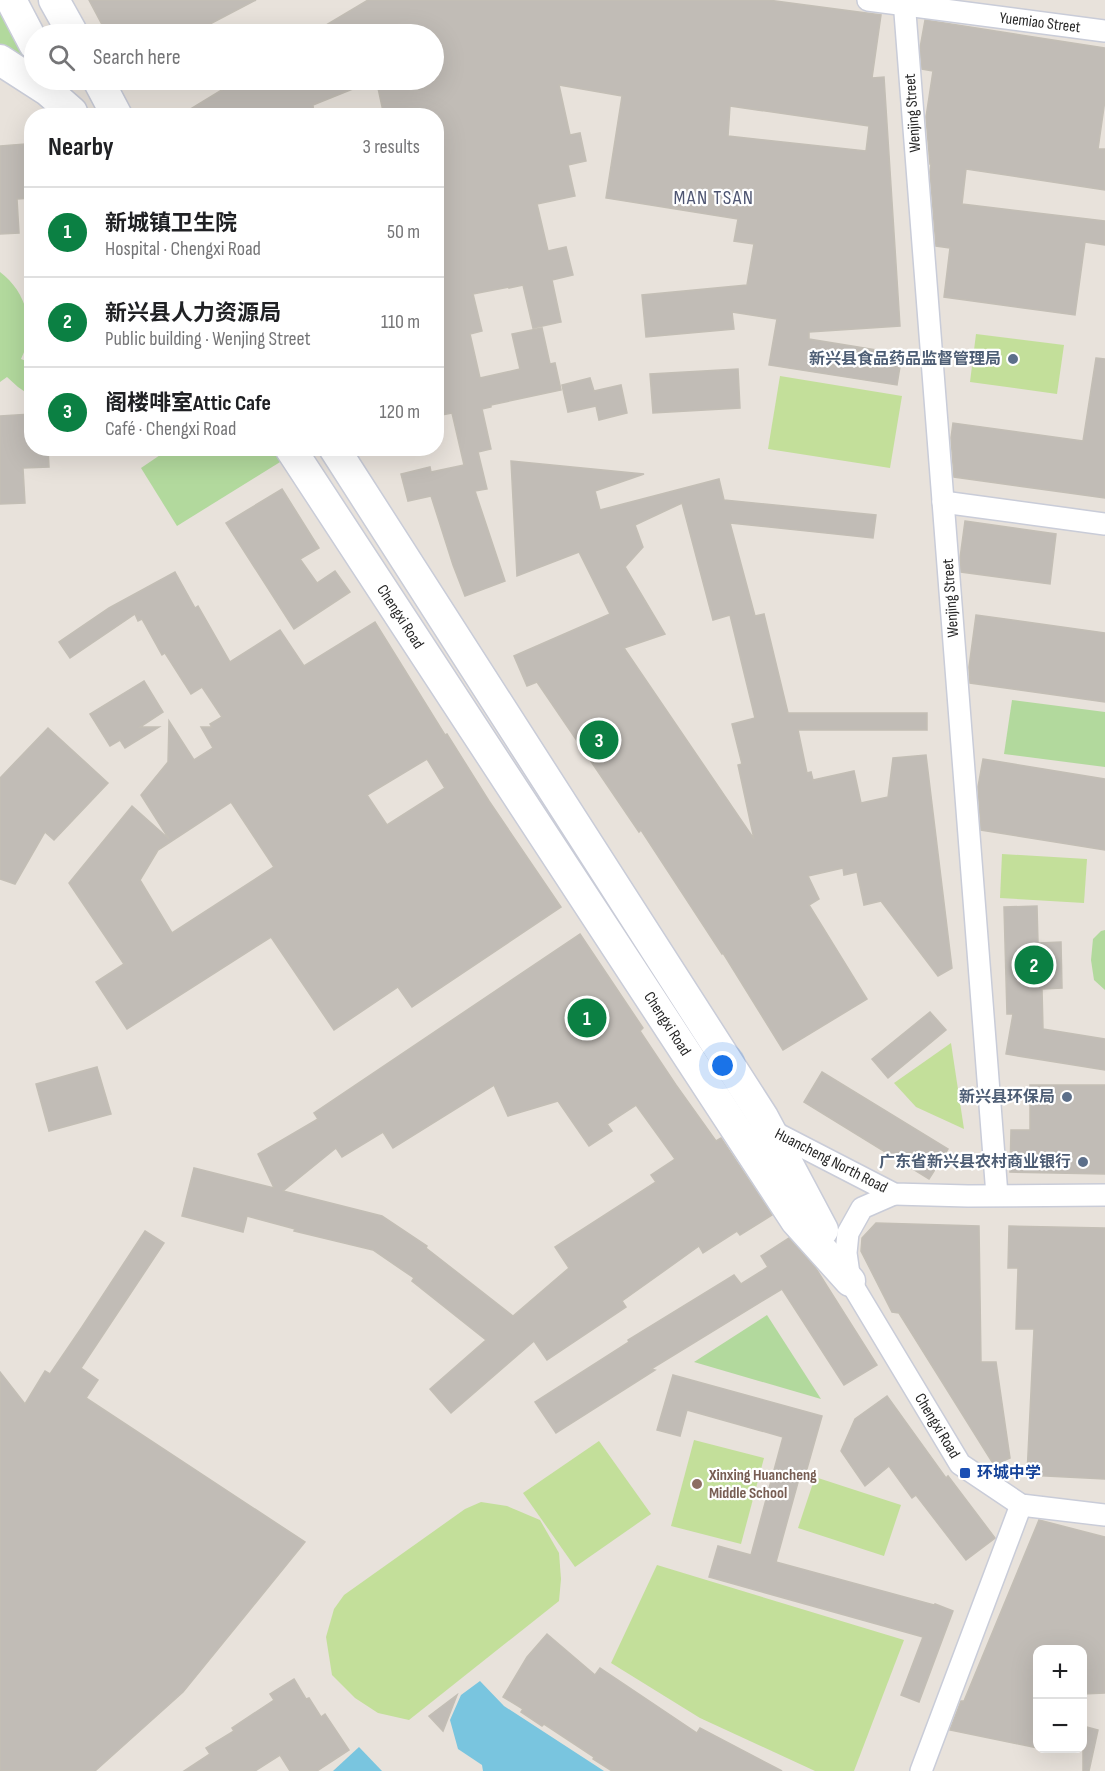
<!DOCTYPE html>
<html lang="en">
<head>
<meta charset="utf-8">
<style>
	body { margin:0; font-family:"Sofia Sans Condensed","Noto Sans SC",sans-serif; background:#f2f2f2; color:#202124 }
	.controls { position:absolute; right:18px; bottom:18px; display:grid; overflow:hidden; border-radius:12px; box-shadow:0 6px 24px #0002 }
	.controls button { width:54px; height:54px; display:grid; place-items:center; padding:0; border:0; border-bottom:2px solid #e0e0e0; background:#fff; color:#202124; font:30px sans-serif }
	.you { position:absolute; left:723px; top:1066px; width:21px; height:21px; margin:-15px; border:4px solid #fff; border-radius:50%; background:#1a73e8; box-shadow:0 0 0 9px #1a73e833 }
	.badge { display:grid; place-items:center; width:39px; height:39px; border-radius:50%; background:#0b8043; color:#fff; font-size:20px; font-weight:700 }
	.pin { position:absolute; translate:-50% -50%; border:3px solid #fff; box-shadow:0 2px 6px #0006 }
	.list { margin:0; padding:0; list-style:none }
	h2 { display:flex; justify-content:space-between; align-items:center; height:78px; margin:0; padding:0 24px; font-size:26px }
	h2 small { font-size:20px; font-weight:400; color:#757577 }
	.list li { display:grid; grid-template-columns:39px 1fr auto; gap:18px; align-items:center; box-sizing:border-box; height:90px; padding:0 24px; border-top:2px solid #e0e0e0 }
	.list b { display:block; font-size:22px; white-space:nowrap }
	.list p { margin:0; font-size:20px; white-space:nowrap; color:#757577 }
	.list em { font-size:20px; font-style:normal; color:#757577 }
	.icon { flex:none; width:33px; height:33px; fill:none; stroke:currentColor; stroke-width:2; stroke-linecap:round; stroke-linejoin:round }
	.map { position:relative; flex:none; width:1105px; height:1771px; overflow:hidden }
	.search { position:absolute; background:#fff; box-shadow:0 6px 24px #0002; left:24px; top:24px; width:420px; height:66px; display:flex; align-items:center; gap:15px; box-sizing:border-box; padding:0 21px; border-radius:33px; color:#757577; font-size:22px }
	.panel { position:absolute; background:#fff; box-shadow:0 6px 24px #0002; left:24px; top:108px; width:420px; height:348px; border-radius:24px }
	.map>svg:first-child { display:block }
	.green { fill:#b2d99d }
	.pitch { fill:#c3df9a }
	.water { fill:#79c5df }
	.building { fill:#c1bcb6; stroke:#c3beb5; stroke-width:1.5; fill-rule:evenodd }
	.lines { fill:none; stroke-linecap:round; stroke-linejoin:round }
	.street-casing { stroke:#c9ccd8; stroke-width:24 }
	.secondary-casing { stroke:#c9ccd8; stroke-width:33 }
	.street { stroke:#fff; stroke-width:21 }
	.secondary { stroke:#fff; stroke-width:30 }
	.service-dot { fill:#5c6f8a; stroke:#fff; stroke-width:2 }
	.transit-dot { fill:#1a4fb4; stroke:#fff; stroke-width:2 }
	.education-dot { fill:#8d6e63; stroke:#fff; stroke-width:2 }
	.labels { text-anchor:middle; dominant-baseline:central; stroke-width:4.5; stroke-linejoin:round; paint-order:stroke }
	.street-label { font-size:16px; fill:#272727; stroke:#fff }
	.service-label { font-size:16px; font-weight:bold; fill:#4e5e75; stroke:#fff; text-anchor:end }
	.transit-label { font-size:16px; font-weight:bold; fill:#164399; stroke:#fff; text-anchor:start }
	.education-label { font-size:16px; font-weight:bold; fill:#785e54; stroke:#fff; text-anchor:start }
	.quarter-label { font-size:20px; letter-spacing:1.5px; fill:#4e5572; stroke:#fff }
</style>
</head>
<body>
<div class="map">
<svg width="1105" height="1771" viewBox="0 0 1105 1771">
	<rect width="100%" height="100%" fill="#e8e2db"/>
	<!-- green -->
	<g class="green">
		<path d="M0,13L27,64L0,48Z"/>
		<path d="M0,272C27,292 37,329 21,359L31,363V396L18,387L7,377L0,382Z"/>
		<path d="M290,448L293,454L177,526L141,468L169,449Z"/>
		<path d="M1012,700L1105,712V767L1004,754Z"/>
		<path d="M1105,930V990L1094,980L1091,960L1093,939L1101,931Z"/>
		<path d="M767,1315L821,1399L694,1362Z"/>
	</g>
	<!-- pitch -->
	<g class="pitch">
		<path d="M976,334L1064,345L1057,394L970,382Z"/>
		<path d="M780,376L902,396L890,468L768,449Z"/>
		<path d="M1002,854L1087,859L1084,903L1000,898Z"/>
		<path d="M951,1043L964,1129L916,1107L894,1083Z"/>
		<path d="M694,1440L764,1458L741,1544L671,1526Z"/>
		<path d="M599,1441L651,1514L575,1567L523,1493Z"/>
		<path d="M815,1477L901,1505L884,1556L798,1528Z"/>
		<path d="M481,1502L507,1506L540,1520L559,1553L561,1579L559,1601L409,1720L378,1713L355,1698L332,1675L326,1637L334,1609L344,1595L465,1509Z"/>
		<path d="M657,1565L904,1640L854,1771H815L700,1718L611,1663Z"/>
	</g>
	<!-- water -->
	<g class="water">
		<path d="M480,1681L504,1706L604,1771H483L482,1765L458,1749L450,1720L461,1695Z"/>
		<path d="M359,1747L382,1771H333Z"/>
	</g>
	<!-- building -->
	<g class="building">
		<path d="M89,0H256L191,34H107Z"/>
		<path d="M368,0H768L881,15L872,78L884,77L900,326L809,332V339L902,354L897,385L769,365L777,319L732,312L734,329L646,337L642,295L747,285L754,244L734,241L738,219L606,198L622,96L559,85L570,135L580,133L586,161L568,165L575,196L537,204L548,251L566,247L573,275L552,280L561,322L533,328L523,285L509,288V287L473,294L482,331L470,334L480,378L520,369L512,334L542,328L550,364L555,363L561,390L491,405V407L482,409L491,449L478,452L487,489L475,491L505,581L465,596L453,565L431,496L408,501L401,474L430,467L431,472L464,465L452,413L436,416V116H384L378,88L392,85L390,80H434V34H311ZM730,106L869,126L866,151L728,136Z"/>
		<path d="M925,20L1105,48V100L1098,149H1105V190L966,169L962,204L1105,221V245L1085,242L1075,315L944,297L950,248L936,246L930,172L931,164H930L926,117L933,71L922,69L920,48Z"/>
		<path d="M238,80H375L313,105L314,116H179Z"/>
		<path d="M25,144L26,169H32V198L17,199L19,233L0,234V146Z"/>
		<path d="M1096,358L1105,359V498L954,477L951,438L953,423L1083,441Z"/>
		<path d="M738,369L740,408L653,413L650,374Z"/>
		<path d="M590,378L594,391L621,385L627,413L599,420L596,406L568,412L562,385Z"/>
		<path d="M31,414L32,448H48L49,467L23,468L25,503L0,504V416Z"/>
		<path d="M511,461L644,474L595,491L600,510L719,479L724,500L876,515L873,538L730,523L755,616L764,614L788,713H927V730H798L807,773L811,772L813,780L854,771L861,803L888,797L893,758L926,755L952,968L938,976L881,901L864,905L857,872L844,875L843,868L808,876L819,899L809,905L867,999L783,1050L723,953L722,954L641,830L639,832L537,682L527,686L514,656L610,614L579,552L517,576ZM682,503L713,620L730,615L755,718L732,724L742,764L738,765L754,839L624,648L665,634L625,567L643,547L635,525Z"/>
		<path d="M282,489L319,548L300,559L317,583L335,571L350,592L294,629L226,523Z"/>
		<path d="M965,521L1056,534L1050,584L961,572L960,558Z"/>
		<path d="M175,572L195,608L198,606L230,662L280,630L304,666L375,622L445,735L447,734L489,801L561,907L412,1007L398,987L334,1030L271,937L127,1029L96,982L124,964L69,883L132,806L169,839L141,795L168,762L169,721L194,760L213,748L201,727H212L210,724L222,717L202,687L191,694L165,653L162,655L142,619L138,621L135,614L70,658L59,642L109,608ZM427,759L445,788L387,825L367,795ZM231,802L274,867L172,933L140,880L158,850Z"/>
		<path d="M976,615L1105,633V702L970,683L969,667Z"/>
		<path d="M144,681L163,712L140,727H159L125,748L120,740L110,746L90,714Z"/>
		<path d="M48,728L108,783L54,840L45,832L15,884L0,879V778Z"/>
		<path d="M983,759L1105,779V850L981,830L978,787Z"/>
		<path d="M1037,906L1038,943L1061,942L1062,988L1042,989L1043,1029L1105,1039V1070L1006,1054L1013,1014H1007L1004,907Z"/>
		<path d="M580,934L643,1028L640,1031L676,1085L716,1141L721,1138L772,1215L740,1235L737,1231L703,1253L699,1246L622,1301L626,1307L547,1360L534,1341L451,1413L430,1389L486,1340L412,1281L414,1278L373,1250L294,1231L295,1229L247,1216L243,1232L182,1216L194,1168L274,1188L258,1154L318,1119L314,1113ZM494,1085L508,1116L558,1101L589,1146L612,1131L607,1124L636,1105L675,1159L651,1175L656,1182L555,1247L569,1268L513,1316L426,1248L427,1246L382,1216L283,1191L336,1148L342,1157L383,1132L393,1148Z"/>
		<path d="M930,1012L946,1030L888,1078L872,1059Z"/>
		<path d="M97,1067L111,1114L49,1131L36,1084Z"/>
		<path d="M822,1072L948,1149L929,1179L804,1102Z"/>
		<path d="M1030,1085H1105V1174L1010,1172L1011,1130H1030Z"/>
		<path d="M876,1223L979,1226L981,1362H996L1010,1458L994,1465L899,1313L892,1312L861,1251L862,1238Z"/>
		<path d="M1009,1226L1105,1228V1479L1027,1475L1034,1329H1016L1018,1268H1008Z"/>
		<path d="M145,1231L164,1243L81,1368L98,1380L86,1398L305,1542L183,1692L95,1771H0V1372L25,1404L45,1371L50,1374L82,1327Z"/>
		<path d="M789,1238L815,1267L877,1365L844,1385L782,1289L651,1369L655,1370L556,1433L535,1402L629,1342L628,1340L734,1275L741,1284L768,1267L761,1256Z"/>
		<path d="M673,1375L822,1416L805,1476L800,1475L776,1562L934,1605L935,1604L953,1611L919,1702L901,1695L923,1637L709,1577L718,1546L751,1555L783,1437L687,1410L680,1436L657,1430Z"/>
		<path d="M887,1396L946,1478L948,1476L995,1538L966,1560L916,1495L912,1498L889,1466L865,1486L841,1451L855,1419Z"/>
		<path d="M1039,1520L1105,1537V1693L1083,1694V1650H1038V1748L950,1730L961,1701H964Z"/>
		<path d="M547,1634L595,1675L600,1668L697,1733L700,1728L782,1771H612L593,1759L594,1757L544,1724L542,1726L521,1712L523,1709L503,1697L527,1657Z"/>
		<path d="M294,1679L306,1699L309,1698L321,1717L325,1714L349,1750L317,1771H290L280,1755L255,1771H184L210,1754L206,1748L234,1731L232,1728L274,1700L270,1694Z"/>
		<path d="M457,1695L443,1731L429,1716Z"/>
		<path d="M1083,1726L1098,1730L1089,1771H1083Z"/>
	</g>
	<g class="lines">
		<!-- street casing -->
		<g class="street-casing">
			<g id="street">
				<path d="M868,0L1105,31"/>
				<path d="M904,0L997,1195"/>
				<path d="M943,502L1105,524"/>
				<path d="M770,1130L894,1194L968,1196L1105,1195"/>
				<path d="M894,1194L862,1208L848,1233L846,1253L850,1281L960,1464L1021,1505L1105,1515"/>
				<path d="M921,1771L1021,1505"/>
			</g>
		</g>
		<!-- secondary casing -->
		<g class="secondary-casing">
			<g id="secondary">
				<path d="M11,0L34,44"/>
				<path d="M54,0L73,34"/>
				<path d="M0,60L48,91L72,112"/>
				<path d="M98,80L117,116"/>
				<path d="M290,448L796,1221L850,1281"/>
				<path d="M334,448L763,1117L823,1230"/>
			</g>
		</g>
		<!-- street -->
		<use href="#street" class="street"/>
		<!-- secondary -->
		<use href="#secondary" class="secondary"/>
	</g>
	<!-- markers -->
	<g class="service-dot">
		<circle cx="1013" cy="359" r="6"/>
		<circle cx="1067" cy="1097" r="6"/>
		<circle cx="1083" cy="1162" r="6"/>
	</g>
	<rect class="transit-dot" x="959" y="1467" width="12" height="12" rx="3"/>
	<circle class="education-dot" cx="697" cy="1484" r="6"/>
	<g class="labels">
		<!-- street labels -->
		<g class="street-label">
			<text transform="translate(1040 23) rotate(7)">Yuemiao Street</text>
			<text transform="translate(913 113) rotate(-94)">Wenjing Street</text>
			<text transform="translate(951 598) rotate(-94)">Wenjing Street</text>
			<text transform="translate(400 617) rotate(57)">Chengxi Road</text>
			<text transform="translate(667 1024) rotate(57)">Chengxi Road</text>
			<text transform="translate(831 1161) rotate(27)">Huancheng North Road</text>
			<text transform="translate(937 1426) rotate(59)">Chengxi Road</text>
		</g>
		<!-- service labels -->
		<g class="service-label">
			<text x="1001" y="359">新兴县食品药品监督管理局</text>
			<text x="1055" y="1097">新兴县环保局</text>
			<text x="1071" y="1162">广东省新兴县农村商业银行</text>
		</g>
		<!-- transit labels -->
		<g class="transit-label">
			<text x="977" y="1473">环城中学</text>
		</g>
		<!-- education labels -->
		<g class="education-label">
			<text x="709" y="1475">Xinxing Huancheng<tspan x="709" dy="18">Middle School</tspan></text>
		</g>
		<!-- quarter labels -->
		<g class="quarter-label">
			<text x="714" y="198">MAN TSAN</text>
		</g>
	</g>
</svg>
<div class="controls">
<button>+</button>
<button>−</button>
</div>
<div class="you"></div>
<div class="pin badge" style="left:587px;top:1018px">1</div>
<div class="pin badge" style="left:1034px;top:965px">2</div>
<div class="pin badge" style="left:599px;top:740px">3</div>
<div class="search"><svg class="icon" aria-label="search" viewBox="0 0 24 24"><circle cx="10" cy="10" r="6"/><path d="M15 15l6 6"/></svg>Search here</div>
<section class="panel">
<h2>Nearby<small>3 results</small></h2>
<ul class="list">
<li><span class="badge">1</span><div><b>新城镇卫生院</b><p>Hospital · Chengxi Road</p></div><em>50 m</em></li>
<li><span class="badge">2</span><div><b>新兴县人力资源局</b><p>Public building · Wenjing Street</p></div><em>110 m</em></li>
<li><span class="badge">3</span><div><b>阁楼啡室Attic Cafe</b><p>Café · Chengxi Road</p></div><em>120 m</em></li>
</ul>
</section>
</div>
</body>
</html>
